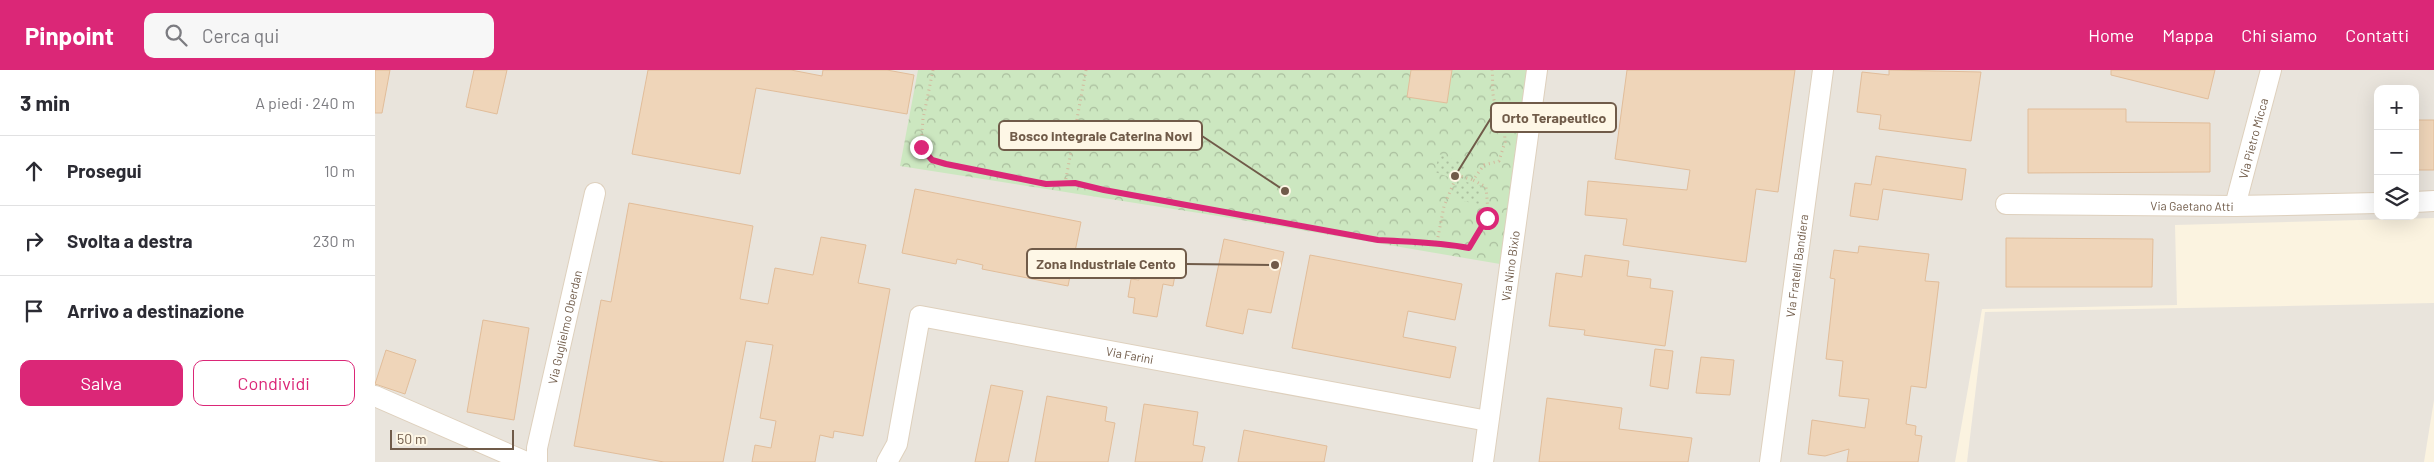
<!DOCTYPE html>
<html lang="it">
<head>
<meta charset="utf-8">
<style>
	body { margin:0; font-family:Barlow,sans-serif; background:#f7f7f7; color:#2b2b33 }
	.controls { position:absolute; right:15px; top:15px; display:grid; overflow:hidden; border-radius:10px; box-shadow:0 5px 20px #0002 }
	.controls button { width:45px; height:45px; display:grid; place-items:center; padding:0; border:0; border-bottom:1px solid #e1e1e2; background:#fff; color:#2b2b33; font:25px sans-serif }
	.scale { position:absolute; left:15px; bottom:12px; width:124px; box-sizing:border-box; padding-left:5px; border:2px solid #705b49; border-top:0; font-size:14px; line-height:18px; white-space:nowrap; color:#705b49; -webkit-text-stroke:4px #fef7e6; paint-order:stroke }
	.stop { position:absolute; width:15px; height:15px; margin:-11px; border:4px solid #db2777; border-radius:50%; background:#fff }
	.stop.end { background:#db2777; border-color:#fff; box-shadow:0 1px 5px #0008 }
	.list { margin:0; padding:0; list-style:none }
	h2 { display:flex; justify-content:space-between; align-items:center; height:65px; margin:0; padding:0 20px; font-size:21px }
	h2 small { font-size:16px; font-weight:400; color:#7c7c81 }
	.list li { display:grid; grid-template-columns:32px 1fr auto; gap:15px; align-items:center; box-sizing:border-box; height:70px; padding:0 20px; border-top:1px solid #e1e1e2 }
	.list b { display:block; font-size:19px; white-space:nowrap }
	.list em { font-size:16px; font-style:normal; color:#7c7c81 }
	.actions { display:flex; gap:10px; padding:15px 20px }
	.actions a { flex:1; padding:11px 0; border:1px solid #db2777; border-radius:10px; text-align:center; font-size:18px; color:#db2777 }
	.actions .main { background:#db2777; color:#fff }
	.icon { flex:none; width:28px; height:28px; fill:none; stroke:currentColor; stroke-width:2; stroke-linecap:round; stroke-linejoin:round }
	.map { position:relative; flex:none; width:2059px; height:392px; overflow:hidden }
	header { display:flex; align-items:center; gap:30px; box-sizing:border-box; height:70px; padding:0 25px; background:#db2777; color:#fff }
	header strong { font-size:24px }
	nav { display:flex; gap:28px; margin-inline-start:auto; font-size:18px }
	.search { width:350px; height:45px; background:#f7f7f7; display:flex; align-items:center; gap:12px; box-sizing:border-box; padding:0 18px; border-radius:10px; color:#7c7c81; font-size:19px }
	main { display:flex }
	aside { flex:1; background:#fff }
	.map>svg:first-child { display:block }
	.industrial { fill:#e9e4dc; fill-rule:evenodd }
	.forest { fill:url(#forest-crowns) }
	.garden { fill:url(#garden-dots) }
	.building { fill:#efd5b9; stroke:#e1bd9a }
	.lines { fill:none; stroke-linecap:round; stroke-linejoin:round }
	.minor-casing { stroke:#ded0bd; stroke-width:22 }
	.path { stroke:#d3b89d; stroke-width:3; stroke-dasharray:1 4; stroke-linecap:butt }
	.minor { stroke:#fff; stroke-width:20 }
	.route { stroke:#db2777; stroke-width:6 }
	.labels { text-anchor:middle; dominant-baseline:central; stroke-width:5; stroke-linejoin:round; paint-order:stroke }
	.street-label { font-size:12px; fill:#705b49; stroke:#fef7e6 }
	.leader { fill:none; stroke:#705b49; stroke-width:2 }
	.callout-dot { fill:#705b49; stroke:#fef7e6; stroke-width:2 }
	.callout { fill:#fef7e6; stroke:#705b49; stroke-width:2 }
	.callout-label { font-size:14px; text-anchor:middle; font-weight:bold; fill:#705b49 }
</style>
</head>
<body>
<header>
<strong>Pinpoint</strong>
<div class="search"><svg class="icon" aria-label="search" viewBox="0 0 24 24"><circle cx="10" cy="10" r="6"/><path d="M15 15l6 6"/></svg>Cerca qui</div>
<nav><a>Home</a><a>Mappa</a><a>Chi siamo</a><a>Contatti</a></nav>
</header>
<main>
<aside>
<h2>3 min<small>A piedi · 240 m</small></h2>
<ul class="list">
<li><svg class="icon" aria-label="ahead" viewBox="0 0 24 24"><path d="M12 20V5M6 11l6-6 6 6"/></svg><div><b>Prosegui</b></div><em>10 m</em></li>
<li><svg class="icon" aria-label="right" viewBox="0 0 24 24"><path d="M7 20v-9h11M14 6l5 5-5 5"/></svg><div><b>Svolta a destra</b></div><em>230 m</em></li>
<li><svg class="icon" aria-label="arrive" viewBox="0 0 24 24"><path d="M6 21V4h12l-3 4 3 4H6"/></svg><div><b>Arrivo a destinazione</b></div></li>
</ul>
<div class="actions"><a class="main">Salva</a><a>Condividi</a></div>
</aside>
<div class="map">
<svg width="2059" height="392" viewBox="0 0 2059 392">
	<defs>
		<pattern id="forest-crowns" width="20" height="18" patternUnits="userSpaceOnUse" patternTransform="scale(1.25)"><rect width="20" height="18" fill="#cce7c0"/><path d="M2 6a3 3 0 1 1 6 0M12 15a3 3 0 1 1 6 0" fill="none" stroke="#aabe9e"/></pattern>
		<pattern id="garden-dots" width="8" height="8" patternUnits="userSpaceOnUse" patternTransform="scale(1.25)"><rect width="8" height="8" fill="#cce7c0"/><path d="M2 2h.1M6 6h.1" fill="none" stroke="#aabe9e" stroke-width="1.8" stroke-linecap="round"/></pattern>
	</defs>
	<rect width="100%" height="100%" fill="#fbf3e0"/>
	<!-- industrial -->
	<g class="industrial">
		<path d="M0,0H2059V148L1800,155L1802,235L1607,239L1580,392H0ZM2003,19H2040V146H2003Z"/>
		<path d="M2059,233V330L2049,392H1592L1610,242Z"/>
	</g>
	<!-- forest -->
	<path class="forest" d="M543,0H1153L1125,194L843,146L525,96Z"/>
	<!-- garden -->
	<path class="garden" d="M1064,84L1090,94L1088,111L1105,116L1104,134L1087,131L1081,125L1082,110L1060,102Z"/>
	<!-- building -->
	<g class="building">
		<path d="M0,0H15L7,43H0Z"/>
		<path d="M99,0H132L122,44L91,37Z"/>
		<path d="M273,0H416L447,6L448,0H512L539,5L532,44L381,18L365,104L257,84Z"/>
		<path d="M1036,0H1077L1072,33L1032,27Z"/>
		<path d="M1252,0H1420L1403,122L1381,119L1371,192L1248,175L1252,149L1210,145L1213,111L1312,120L1315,100L1240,89Z"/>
		<path d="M1514,0L1606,2L1596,71L1504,59L1506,45L1482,42L1487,2L1514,5Z"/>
		<path d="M1736,0H1840L1833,29L1736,5Z"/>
		<path d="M1653,39H1751V52L1835,53V102L1653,103Z"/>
		<rect x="2043" y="50" width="16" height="50"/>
		<path d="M1501,86L1591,99L1587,130L1508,119L1503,150L1475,146L1480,113L1496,115Z"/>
		<path d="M540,119L706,152L693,216L607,199L608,195L582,189L581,194L527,183Z"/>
		<path d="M254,133L378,156L365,229L393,234L400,198L438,205L446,167L491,175L483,213L515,219L488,366L459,361L458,368L445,365L440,392H377L380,375L396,378L401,351L385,348L398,275L371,271L348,392H289L199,376L226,230L236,232Z"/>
		<path d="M1631,168L1778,169L1777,217H1631Z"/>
		<path d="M849,169L909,182L896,243L873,239L868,264L831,256Z"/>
		<path d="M1484,176L1554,184L1550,211L1564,212L1551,318L1536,316L1531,354L1541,356L1540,365L1547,366L1543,392H1472L1474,379L1450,386L1433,384L1437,350L1490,358L1494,329L1464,326L1468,291L1451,289L1460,209L1455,208L1459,180L1483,183Z"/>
		<path d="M935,185L1087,214L1080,250L1033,241L1028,267L1081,277L1075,308L917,278Z"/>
		<path d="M1210,185L1254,191L1252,206L1276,209L1275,218L1298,221L1290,276L1209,265L1210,260L1174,256L1181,203L1207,207Z"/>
		<path d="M777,189L802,194L798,216L788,214L782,247L758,243L760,228L753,227L756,209L764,210L767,195L776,196Z"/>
		<path d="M108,250L154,258L139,350L92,342Z"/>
		<path d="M1280,279L1298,281L1293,319L1275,316Z"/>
		<path d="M11,280L41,290L30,324L0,314Z"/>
		<path d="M1326,287L1359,290L1355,325L1321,323Z"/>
		<path d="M616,315L648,321L633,392H600Z"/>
		<path d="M672,326L732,337L730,351L740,353L733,392H660Z"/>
		<path d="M1172,328L1247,338L1244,359L1317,368L1313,392H1164Z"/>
		<path d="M769,334L823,342L818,375L830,377L827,392H760Z"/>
		<path d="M869,360L952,376L949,392H863Z"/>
	</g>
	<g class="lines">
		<!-- minor casing -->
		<g class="minor-casing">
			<g id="minor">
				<path d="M2040,132L2059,131"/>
				<path id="s1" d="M1631,134L1860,136L2003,133"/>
				<path id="s2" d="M1860,136L1896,0"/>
				<path d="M0,326L151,392"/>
				<path id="s3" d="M162,392V378L220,123"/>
				<path id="s4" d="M512,392L522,374L545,246L1113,351"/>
				<path id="s5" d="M1108,392L1162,0"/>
				<path id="s6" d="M1395,392L1448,0"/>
			</g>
		</g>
		<!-- path -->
		<g class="path">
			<path d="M558,0L548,49L546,77L557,90L671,114L700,113L729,120L1003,171C1034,172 1063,173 1094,178L1112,148L1113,141L1111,117L1098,110L1109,95L1124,91L1130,72L1129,47C1114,32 1119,19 1117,0"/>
			<path d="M690,114L711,0"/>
			<path d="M1062,172L1069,136L1082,105L1098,110"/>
		</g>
		<!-- minor -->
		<use href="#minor" class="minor"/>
	</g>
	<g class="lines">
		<!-- route -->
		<path class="route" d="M546,77L557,90L571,94L671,114L700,113L729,120L1003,170C1034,172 1064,172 1094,178L1112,148"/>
	</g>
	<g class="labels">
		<!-- street labels -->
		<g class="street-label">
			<text stroke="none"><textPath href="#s2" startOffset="70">Via Pietro Micca</textPath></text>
			<text stroke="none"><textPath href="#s1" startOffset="186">Via Gaetano Atti</textPath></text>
			<text stroke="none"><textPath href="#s5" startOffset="198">Via Nino Bixio</textPath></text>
			<text stroke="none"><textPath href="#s6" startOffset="198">Via Fratelli Bandiera</textPath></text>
			<text stroke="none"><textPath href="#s3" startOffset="138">Via Guglielmo Oberdan</textPath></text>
			<text stroke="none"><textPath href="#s4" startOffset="364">Via Farini</textPath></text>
		</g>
	</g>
	<!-- callouts -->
	<path class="leader" d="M1080 106L1116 48M910 121L827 66M900 195L811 194"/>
	<g class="callout-dot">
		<circle cx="1080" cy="106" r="5"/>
		<circle cx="910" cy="121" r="5"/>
		<circle cx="900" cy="195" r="5"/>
	</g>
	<g class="callout">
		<rect x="1116" y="33" width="125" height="29" rx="5"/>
		<rect x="624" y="51" width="203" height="29" rx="5"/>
		<rect x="652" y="179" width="159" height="29" rx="5"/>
	</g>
	<g class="callout-label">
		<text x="1179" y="53">Orto Terapeutico</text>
		<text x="726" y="71">Bosco integrale Caterina Novi</text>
		<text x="731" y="199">Zona Industriale Cento</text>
	</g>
</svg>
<div class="controls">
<button>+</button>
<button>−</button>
<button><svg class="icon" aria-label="layers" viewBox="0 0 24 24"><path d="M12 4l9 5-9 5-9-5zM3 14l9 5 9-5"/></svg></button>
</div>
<div class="scale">50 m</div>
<div class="stop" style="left:1112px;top:148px"></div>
<div class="stop end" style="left:546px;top:77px"></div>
</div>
</main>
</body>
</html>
